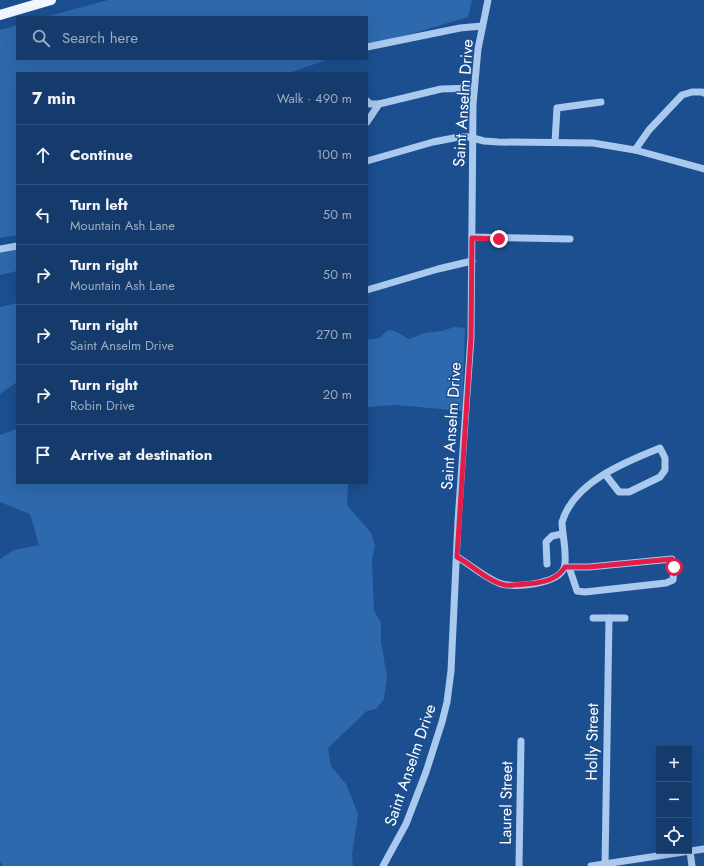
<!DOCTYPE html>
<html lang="en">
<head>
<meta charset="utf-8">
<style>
	body { margin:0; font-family:Jost,sans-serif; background:#1d4271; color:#f1f3f6 }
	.controls { position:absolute; right:12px; bottom:12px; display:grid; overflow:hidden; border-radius:0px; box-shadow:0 4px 16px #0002 }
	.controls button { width:36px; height:36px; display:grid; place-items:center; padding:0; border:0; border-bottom:1px solid #33557e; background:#143b6b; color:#f1f3f6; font:20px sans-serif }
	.stop { position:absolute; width:12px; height:12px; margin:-9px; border:3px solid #e11d48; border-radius:50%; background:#fff }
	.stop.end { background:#e11d48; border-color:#fff; box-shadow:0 1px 4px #0008 }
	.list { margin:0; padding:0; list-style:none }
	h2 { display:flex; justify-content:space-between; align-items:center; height:52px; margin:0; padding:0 16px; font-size:17px }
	h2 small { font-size:13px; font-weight:400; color:#9dadc1 }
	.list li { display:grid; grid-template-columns:26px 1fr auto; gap:12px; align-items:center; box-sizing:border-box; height:60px; padding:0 16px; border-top:1px solid #33557e }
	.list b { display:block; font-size:15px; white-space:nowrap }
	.list p { margin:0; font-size:13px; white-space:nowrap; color:#9dadc1 }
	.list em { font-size:13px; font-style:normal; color:#9dadc1 }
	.icon { flex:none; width:22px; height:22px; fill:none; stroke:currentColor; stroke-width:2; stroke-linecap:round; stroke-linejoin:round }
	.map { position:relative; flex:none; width:704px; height:866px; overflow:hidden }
	.search { position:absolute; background:#143b6b; box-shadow:0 4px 16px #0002; left:16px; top:16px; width:352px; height:44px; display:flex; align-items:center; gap:10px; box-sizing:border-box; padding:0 14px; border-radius:0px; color:#9dadc1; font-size:15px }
	.panel { position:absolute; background:#143b6b; box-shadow:0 4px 16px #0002; left:16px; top:72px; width:352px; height:412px; border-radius:0px }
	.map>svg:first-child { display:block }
	.green { fill:#2e69ad }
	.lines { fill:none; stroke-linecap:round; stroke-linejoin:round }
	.minor { stroke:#a9c9ee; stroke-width:7 }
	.major { stroke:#f0f6ff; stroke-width:10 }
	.route { stroke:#e11d48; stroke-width:5 }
	.labels { text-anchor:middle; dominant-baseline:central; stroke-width:3; stroke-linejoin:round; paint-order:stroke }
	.street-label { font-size:16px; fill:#fff; stroke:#1b4f8f }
</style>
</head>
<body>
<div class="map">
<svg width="704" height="866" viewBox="0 0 704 866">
	<rect width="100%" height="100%" fill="#1b4f8f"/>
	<!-- green -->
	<g class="green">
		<path d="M108,0H472L468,17L367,47V17H45Z"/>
		<path d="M17,25V59H330L288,73H17V235L0,238V30Z"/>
		<path d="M17,246V271L0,275V249Z"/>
		<path d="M17,303V382L0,394V307Z"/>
		<path d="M454,327L465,328L462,411L397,405L367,407V340L379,338L388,330L394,331L409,339L425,333L442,331Z"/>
		<path d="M17,429V483H348L347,505L371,533L375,546L372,559L374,611L381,622V642L387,677L384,699L376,709L367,711L328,748L331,766L346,784L358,814L352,854L353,866H3L0,862V559L14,550L39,545L30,514L0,502V435Z"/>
	</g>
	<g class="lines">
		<!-- minor -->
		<g class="minor">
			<path d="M367,47L460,28L482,26"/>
			<path d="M367,101L370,104H379L441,89L474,88"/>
			<path d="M367,122L379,104"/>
			<path d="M555,142L557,108L601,102"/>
			<path d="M635,150L649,130L682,95L692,92H702L704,93"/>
			<path d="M367,161L433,142L459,137H469L484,141L498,142L593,143L635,150L704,169"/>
			<path d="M472,237L570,239"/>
			<path d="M0,249L17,246"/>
			<path d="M367,290L438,269L472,261"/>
			<path d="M457,557C471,565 484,577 499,583C513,589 558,584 564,568C568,558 562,533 562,522C574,482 625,462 660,448L665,458V470L660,477L629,492H619L605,474"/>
			<path d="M547,564L546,542L552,536L562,534"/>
			<path d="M565,567H589L672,559L674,567L673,580L666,583L585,592L577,591L569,567"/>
			<path d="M593,618H625"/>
			<path d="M690,851L692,866"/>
			<path d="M383,866L406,824L426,772L442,722L447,702L451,671L458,521L471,337L473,104L478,49L488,0"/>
			<path d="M519,866L521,741"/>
			<path d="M591,866L704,849"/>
			<path d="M605,866L609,618"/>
		</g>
		<!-- major -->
		<path class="major" d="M0,15L51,0"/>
	</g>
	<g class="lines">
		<!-- route -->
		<path class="route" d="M499,239L472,238L471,337L457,557C472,565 489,582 505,585C515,586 526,584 536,583C548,581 558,578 565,567H589L672,559L674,567"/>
	</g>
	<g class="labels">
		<!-- street labels -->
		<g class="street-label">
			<text transform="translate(463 103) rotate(-86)">Saint Anselm Drive</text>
			<text transform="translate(451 426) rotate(-86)">Saint Anselm Drive</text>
			<text transform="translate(592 742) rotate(-89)">Holly Street</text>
			<text transform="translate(410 765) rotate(-71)">Saint Anselm Drive</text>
			<text transform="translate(506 803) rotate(-89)">Laurel Street</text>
		</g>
	</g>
</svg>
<div class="controls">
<button>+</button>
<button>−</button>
<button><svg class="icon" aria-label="locate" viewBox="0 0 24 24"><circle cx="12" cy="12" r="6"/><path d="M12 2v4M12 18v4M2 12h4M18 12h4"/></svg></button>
</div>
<div class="stop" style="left:674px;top:567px"></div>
<div class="stop end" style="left:499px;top:239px"></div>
<div class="search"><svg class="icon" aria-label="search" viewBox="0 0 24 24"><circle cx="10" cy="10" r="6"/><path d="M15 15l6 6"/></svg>Search here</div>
<section class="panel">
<h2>7 min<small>Walk · 490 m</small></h2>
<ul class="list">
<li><svg class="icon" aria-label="ahead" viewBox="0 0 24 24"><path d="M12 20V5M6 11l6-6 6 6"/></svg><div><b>Continue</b></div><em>100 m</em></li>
<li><svg class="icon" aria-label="left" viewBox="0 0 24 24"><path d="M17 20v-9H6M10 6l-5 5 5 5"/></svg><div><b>Turn left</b><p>Mountain Ash Lane</p></div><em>50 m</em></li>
<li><svg class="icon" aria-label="right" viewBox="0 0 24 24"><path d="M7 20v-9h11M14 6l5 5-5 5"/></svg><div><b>Turn right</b><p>Mountain Ash Lane</p></div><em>50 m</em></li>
<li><svg class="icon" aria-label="right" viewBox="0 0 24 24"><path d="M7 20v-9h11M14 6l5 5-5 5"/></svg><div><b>Turn right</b><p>Saint Anselm Drive</p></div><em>270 m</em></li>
<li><svg class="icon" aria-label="right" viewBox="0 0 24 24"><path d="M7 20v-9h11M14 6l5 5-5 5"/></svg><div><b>Turn right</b><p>Robin Drive</p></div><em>20 m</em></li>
<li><svg class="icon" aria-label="arrive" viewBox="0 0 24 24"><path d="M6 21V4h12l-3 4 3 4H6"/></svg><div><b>Arrive at destination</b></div></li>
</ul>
</section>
</div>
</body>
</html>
